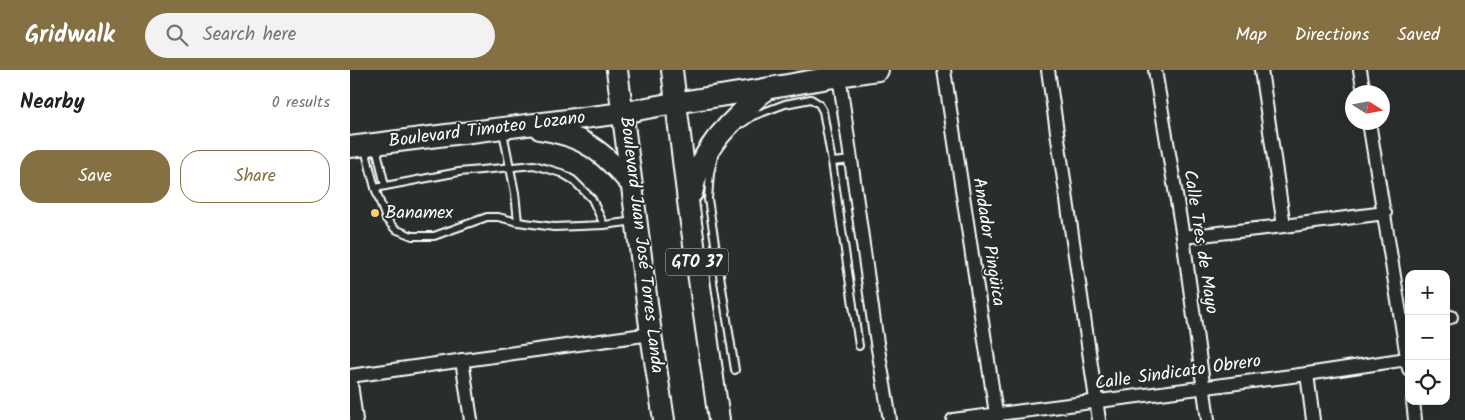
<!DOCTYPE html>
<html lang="en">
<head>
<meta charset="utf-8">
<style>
	body { margin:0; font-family:Kalam,sans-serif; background:#f2f2f2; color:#202124 }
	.controls { position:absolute; right:15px; bottom:15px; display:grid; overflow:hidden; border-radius:10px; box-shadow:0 5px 20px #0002 }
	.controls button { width:45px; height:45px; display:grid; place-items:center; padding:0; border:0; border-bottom:1px solid #e0e0e0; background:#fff; color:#202124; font:25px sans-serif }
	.compass { position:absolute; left:995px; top:15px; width:45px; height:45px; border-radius:50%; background:#fff; box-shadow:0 5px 20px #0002; rotate:101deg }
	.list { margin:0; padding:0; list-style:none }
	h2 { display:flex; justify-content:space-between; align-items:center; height:65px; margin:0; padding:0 20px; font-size:21px }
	h2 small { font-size:16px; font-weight:400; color:#757577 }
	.actions { display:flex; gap:10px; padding:15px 20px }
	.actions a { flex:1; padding:11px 0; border:1px solid #847042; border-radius:20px; text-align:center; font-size:18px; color:#847042 }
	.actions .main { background:#847042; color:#fff }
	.icon { flex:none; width:28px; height:28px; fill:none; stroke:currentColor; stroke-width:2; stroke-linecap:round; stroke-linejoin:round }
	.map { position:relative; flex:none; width:1115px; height:350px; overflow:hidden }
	header { display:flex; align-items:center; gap:30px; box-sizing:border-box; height:70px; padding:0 25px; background:#847042; color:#fff }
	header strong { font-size:24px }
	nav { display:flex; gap:28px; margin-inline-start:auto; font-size:18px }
	.search { width:350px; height:45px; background:#f2f2f2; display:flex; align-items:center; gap:12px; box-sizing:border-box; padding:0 18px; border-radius:28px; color:#757577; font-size:19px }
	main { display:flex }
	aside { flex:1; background:#fff }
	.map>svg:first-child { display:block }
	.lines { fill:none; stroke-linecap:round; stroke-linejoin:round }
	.lane-casing { stroke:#fff; stroke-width:10 }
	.street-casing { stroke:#fff; stroke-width:16 }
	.primary-casing { stroke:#fff; stroke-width:24 }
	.lane { stroke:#2a2d2e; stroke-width:6 }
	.street { stroke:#2a2d2e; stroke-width:12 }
	.primary { stroke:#2a2d2e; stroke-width:20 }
	.poi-dot { fill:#ffd166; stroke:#2a2d2e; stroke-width:2 }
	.labels { text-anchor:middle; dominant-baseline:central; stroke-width:4; stroke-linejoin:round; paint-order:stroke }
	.shield { fill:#2a2d2e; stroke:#bfc0c0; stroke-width:1 }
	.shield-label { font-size:16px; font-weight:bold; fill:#fff }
	.street-label { font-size:18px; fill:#fff; stroke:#2a2d2e }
	.poi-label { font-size:18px; fill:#fff; stroke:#2a2d2e; text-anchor:start }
</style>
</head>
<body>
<header>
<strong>Gridwalk</strong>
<div class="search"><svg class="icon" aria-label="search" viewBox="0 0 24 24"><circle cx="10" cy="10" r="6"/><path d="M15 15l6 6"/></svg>Search here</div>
<nav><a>Map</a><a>Directions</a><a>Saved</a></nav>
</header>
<main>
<aside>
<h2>Nearby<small>0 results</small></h2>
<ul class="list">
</ul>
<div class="actions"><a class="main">Save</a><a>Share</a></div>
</aside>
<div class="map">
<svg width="1115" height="350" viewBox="0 0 1115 350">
	<rect width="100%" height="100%" fill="#2a2d2e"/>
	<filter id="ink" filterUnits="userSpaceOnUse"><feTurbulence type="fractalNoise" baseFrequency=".02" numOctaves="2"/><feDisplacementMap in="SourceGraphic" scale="10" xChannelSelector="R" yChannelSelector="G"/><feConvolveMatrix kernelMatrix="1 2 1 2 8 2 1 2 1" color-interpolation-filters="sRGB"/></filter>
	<g filter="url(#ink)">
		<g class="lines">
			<!-- lane casing -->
			<g class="lane-casing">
				<g id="lane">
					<path d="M393,53L403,46L435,34L461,29L469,34L473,41L482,92L502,90"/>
					<path d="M153,62L165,123L168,152"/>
					<path d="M26,76L35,116"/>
					<path d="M15,79L25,118L36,149L45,159L62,166H84L137,147H148L168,152L204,157L254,155L285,151"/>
					<path d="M364,86L360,103L358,129L385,300"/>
					<path d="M482,92L509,276"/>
					<path d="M25,118L109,102L184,95L211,103L223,110L242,129L254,155"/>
				</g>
			</g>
			<!-- street casing -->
			<g class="street-casing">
				<g id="street">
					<path d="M594,0L647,350"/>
					<path d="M698,0L749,350"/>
					<path d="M805,0L833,167L858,350"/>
					<path d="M911,0L934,156"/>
					<path d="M1010,0L1014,22"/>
					<path d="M489,5L527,273L540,350"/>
					<path d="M1019,52L1059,299"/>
					<path d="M833,167L934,156L1035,143"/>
					<path d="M1096,248L1101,247"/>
					<path d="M112,290L121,350"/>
					<path d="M957,304L963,350"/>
					<path d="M0,306L301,264"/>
					<path d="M0,306L6,350"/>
					<path d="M1063,331L1065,350"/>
					<path d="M603,350L957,304L1057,289"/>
				</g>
			</g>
			<!-- primary casing -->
			<g class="primary-casing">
				<g id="primary">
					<path d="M267,0L301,264L314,350"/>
					<path d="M322,0L339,139L369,350"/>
					<path d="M190,59C234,65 254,83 282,115"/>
					<path d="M0,77L273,43C320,32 367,27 414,19C452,13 490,5 528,0"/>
					<path d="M342,123C351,74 383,51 416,19"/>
				</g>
			</g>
			<!-- lane -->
			<use href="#lane" class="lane"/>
			<!-- street -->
			<use href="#street" class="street"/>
			<!-- primary -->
			<use href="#primary" class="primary"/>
		</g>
	</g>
	<!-- markers -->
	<circle class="poi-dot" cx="25" cy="143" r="5"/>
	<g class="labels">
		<!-- shield labels -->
		<rect class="shield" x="316" y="178.5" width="62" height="27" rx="4"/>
		<g class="shield-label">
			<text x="347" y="192">GTO 37</text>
		</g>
		<!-- street labels -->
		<g class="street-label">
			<text transform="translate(137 60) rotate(-7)">Boulevard Timoteo Lozano</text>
			<text transform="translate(638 172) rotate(81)">Andador Pingüica</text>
			<text transform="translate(850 172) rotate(81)">Calle Tres de Mayo</text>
			<text transform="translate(291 175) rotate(83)">Boulevard Juan José Torres Landa</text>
			<text transform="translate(828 303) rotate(-8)">Calle Sindicato Obrero</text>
		</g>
		<!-- poi labels -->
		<g class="poi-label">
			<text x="35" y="143">Banamex</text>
		</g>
	</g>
</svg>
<div class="controls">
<button>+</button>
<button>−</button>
<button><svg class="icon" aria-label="locate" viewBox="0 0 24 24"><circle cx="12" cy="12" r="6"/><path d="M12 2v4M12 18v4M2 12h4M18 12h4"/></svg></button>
</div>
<svg class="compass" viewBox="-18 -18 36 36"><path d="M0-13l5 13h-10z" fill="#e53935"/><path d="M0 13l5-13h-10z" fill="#757577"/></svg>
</div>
</main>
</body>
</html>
